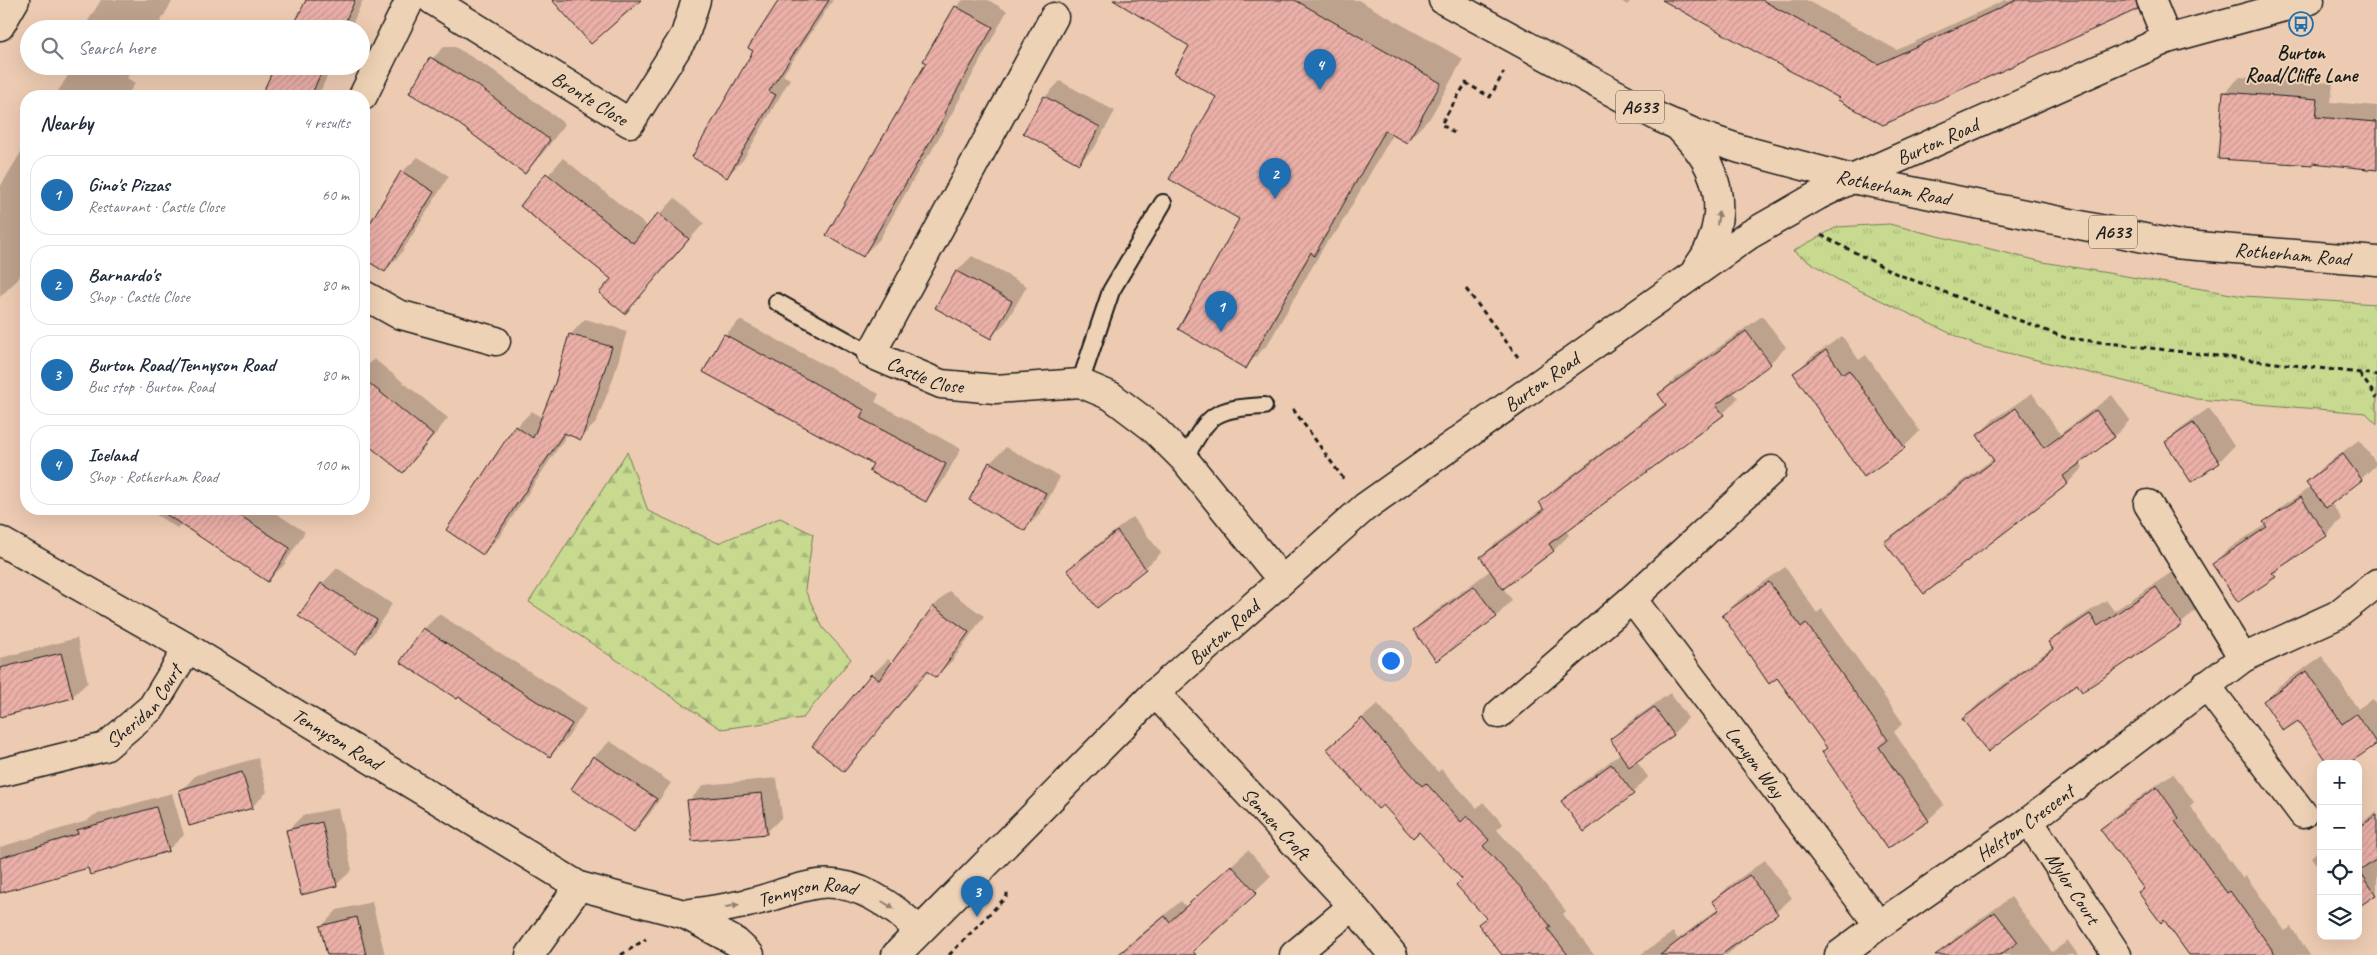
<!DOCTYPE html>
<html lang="en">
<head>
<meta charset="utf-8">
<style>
	body { margin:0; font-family:Caveat,sans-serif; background:#f6f6f7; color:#1f2937 }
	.controls { position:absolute; right:15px; bottom:15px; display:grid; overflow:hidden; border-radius:10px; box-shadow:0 5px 20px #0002 }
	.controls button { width:45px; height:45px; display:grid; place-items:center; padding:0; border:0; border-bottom:1px solid #e0e1e3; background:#fff; color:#1f2937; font:25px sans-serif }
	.you { position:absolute; left:1390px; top:660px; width:18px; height:18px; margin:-12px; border:4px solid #fff; border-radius:50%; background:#1a73e8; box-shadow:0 0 0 8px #1a73e833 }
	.badge { display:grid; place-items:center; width:32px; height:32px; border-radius:50%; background:#1f6fb2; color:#fff; font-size:16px; font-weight:700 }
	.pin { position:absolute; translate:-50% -41px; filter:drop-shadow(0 1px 2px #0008) }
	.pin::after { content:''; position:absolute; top:26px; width:18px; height:15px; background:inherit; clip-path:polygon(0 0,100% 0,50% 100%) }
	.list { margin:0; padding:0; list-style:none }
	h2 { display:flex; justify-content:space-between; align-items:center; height:65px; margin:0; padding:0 20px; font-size:21px }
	h2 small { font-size:16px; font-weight:400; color:#747a83 }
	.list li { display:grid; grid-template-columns:32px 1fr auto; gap:15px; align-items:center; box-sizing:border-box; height:80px; margin:0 10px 10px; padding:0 10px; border:1px solid #e0e1e3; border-radius:20px }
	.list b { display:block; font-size:19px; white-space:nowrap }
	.list p { margin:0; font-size:16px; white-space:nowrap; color:#747a83 }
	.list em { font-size:16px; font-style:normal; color:#747a83 }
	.icon { flex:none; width:28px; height:28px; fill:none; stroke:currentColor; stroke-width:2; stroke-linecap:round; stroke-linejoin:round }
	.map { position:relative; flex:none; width:2377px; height:955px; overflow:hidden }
	.search { position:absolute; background:#fff; box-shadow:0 5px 20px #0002; left:20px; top:20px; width:350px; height:55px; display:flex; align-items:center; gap:12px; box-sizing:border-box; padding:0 18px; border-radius:28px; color:#747a83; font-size:19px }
	.panel { position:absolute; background:#fff; box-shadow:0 5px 20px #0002; left:20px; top:90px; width:350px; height:425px; border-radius:20px }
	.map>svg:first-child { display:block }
	.grass { fill:url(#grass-tufts); stroke:#727b56 }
	.forest { fill:url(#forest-firs); stroke:#727b56 }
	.shadow { fill:#0003 }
	.building { fill:url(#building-hatch); stroke:#1c1c1c }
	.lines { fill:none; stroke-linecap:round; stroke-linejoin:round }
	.lane-casing { stroke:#1c1c1c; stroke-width:20 }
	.street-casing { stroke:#1c1c1c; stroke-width:31 }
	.secondary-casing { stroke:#1c1c1c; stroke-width:31 }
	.primary-casing { stroke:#1c1c1c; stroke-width:31 }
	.path { stroke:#1c1c1c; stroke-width:3; stroke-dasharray:5 4; stroke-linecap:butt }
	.lane { stroke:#eed2b5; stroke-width:16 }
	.street { stroke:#eed2b5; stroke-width:28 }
	.secondary { stroke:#eed2b5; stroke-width:28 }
	.primary { stroke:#eed2b5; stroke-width:28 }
	.oneway { fill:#908070 }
	.labels { text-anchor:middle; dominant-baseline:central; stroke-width:4; stroke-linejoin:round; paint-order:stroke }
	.shield { fill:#eed2b5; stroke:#5b534a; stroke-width:1 }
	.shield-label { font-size:19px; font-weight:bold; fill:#1c1c1c }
	.poi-label { font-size:20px; font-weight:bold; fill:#1c1c1c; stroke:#eed2b5 }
	.street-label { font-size:20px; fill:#1c1c1c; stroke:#eed2b5 }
</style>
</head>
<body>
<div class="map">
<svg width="2377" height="955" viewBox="0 0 2377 955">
	<defs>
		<pattern id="grass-tufts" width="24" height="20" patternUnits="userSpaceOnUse" patternTransform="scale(1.25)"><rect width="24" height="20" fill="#c7da8f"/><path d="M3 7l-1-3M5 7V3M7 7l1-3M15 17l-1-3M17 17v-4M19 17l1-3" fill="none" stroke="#aaba7b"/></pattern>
		<pattern id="forest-firs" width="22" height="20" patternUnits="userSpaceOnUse" patternTransform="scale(1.25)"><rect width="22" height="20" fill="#c7da8f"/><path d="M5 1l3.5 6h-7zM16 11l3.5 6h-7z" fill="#aaba7b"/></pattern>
		<pattern id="building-hatch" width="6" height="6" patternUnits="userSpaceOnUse" patternTransform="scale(1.25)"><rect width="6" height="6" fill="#ebb0a8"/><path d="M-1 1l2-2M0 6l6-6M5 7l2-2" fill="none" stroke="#c99790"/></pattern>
	</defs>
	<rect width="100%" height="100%" fill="#edcbb2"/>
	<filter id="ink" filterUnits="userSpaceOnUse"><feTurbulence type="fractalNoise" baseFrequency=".02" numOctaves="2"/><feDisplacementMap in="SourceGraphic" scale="10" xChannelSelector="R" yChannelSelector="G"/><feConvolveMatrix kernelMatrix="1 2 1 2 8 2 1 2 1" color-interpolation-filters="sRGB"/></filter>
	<g filter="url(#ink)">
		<!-- grass -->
		<path class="grass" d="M1889,224L2043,262L2243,296L2377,304V424L2366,413L2197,399L1975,345L1838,280L1793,251L1837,227Z"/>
		<!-- forest -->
		<path class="forest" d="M627,452L648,511L718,543L780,518L813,534L805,590L823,628L851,659L803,718L721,729L529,602Z"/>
		<!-- shadow -->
		<g class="shadow">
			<path d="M101,0H173L156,29H83Z"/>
			<path d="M307,0H363L350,29H294Z"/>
			<path d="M781,0H833L783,75L790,79L743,160L727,176L754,51Z"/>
			<path d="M963,0H988L1007,11L930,154L925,159L879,240L863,255L928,63L925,61L956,7Z"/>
			<path d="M1115,0H1358L1463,59L1430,118L1407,141L1393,134L1337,231L1326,243L1268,344L1245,368L1241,219L1218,97L1191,46Z"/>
			<path d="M1620,0H1632L1627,5Z"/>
			<path d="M1675,0H1806L1897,50L2005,0H2124L1883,123L1673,4Z"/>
			<path d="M444,47H455L493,70L565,124L540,157L525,172L428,63Z"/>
			<path d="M74,66H134L127,78L135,83L127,96H55Z"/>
			<path d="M276,66H332L318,96H262Z"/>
			<path d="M2240,77L2333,83L2331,102L2377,106V168L2314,162L2313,164L2224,93Z"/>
			<path d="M1060,81L1115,111L1095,147L1079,163L1045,97Z"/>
			<path d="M26,144V264L15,282L0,297V187Z"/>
			<path d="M418,157L449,176L400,255L385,271L364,258V235L402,172Z"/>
			<path d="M563,158L648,227L675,198L704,223L625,313L612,279L522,205Z"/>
			<path d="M972,256L1027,286L1006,322L991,337L957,271Z"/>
			<path d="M1762,316L1786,347L1770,363L1733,391L1738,398L1723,414L1566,530L1569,535L1554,550L1503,588L1512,600L1497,616L1436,660L1414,630L1430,615L1491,570L1481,557L1497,542L1544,507L1540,502L1556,487L1666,403L1659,394L1675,379Z"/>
			<path d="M585,319L627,331L613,379L596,423L580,438L568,433L499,537L483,553L448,530L516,427L532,411L542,418L556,383L570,335Z"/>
			<path d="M740,320L879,394L875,402L961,449L941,484L926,500L875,463L725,335Z"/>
			<path d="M1842,336L1859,360L1866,355L1920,431L1904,447L1864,475L1795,373L1810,358Z"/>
			<path d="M374,359L448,418L418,456L403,471L364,440V363L368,365Z"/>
			<path d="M2032,393L2060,434L2112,395L2130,420L2115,436L2079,462L2083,467L2068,483L1925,592L1886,543L1902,527L1994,458L1978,435L1994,419Z"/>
			<path d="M2209,408L2234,446L2219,462L2167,442L2182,427Z"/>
			<path d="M2359,440L2377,464L2361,479L2331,503L2342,519L2326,535L2294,556L2275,560L2281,567L2265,583L2214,564L2230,548L2266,524L2281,507L2311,487L2307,482L2323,466Z"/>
			<path d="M26,442V455L20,451Z"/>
			<path d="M1006,447L1060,477L1040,514L1025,529L970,499L990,463Z"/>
			<path d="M147,509H269L305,532L284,565L268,580L182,523L177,528Z"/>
			<path d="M1133,517L1161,553L1145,568L1069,570L1085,554Z"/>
			<path d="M1785,567L1817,613L1822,609L1903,723L1894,732L1944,805L1928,820L1828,748L1777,676L1723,616L1739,600Z"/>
			<path d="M337,568L392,604L371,637L355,652L322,584Z"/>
			<path d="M2172,572L2197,609L2181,624L2077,683L1964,719L1979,703L2053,647L2050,642L2066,627L2106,600L2114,611Z"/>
			<path d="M949,591L984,616L952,661L936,676L929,671L844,770L814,746L872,675L888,659L893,663L934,606Z"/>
			<path d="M439,614L587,708L566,740L550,756L424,629Z"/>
			<path d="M77,638L88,682L72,697L0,716V658Z"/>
			<path d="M2322,656L2358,709L2372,699L2377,706V743L2346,764L2298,719L2264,701L2280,685Z"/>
			<path d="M1670,693L1688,718L1673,734L1636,760L1648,777L1633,793L1563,802L1578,786L1621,753L1611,739L1627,724Z"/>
			<path d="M1378,704L1438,772L1441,769L1477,808L1483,802L1503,824L1497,830L1537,874L1566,911L1563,914L1594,955H1504L1480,924L1487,917L1463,879L1344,734Z"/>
			<path d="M610,741L671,783L649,815L634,831L573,789L594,757Z"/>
			<path d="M258,758L267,792L252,807L181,791L196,775Z"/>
			<path d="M2173,773L2194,802L2190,806L2243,879L2246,876L2285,931L2291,927L2310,955H2190L2164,919L2140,893L2145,888L2101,829L2117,814Z"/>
			<path d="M777,778L782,817L767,832L689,801L704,785Z"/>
			<path d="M172,793L184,835L168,850L88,866L0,892V847L87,821L94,815Z"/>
			<path d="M338,808L352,870L336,885L287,831L303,815Z"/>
			<path d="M2377,812V893L2358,906V825Z"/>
			<path d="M2321,848V871L2311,857Z"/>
			<path d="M1248,850L1271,876L1187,955H1116L1181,901L1186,907Z"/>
			<path d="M1765,860L1792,898L1729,953L1726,955H1640L1673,932L1678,939L1719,908L1714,901L1729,886Z"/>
			<path d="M2011,897L2052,952L2068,941L2078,955H1941L1940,953L1955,938Z"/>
			<path d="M372,902L385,955H328L322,926L337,910Z"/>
		</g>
		<!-- building -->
		<g class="building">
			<path d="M306,0H355L342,29H292Z"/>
			<path d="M552,0H641L591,44Z"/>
			<path d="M779,0H829L769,91L776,95L727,178L692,157L753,51L748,48Z"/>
			<path d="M1113,0H1295L1441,83L1407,143L1385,131L1314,256L1311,252L1246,369L1178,329L1239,219L1169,179L1216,97L1174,73L1189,46Z"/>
			<path d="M1662,0H1762L1878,64L2017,0H2136L2138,9L1883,125L1838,100L1839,98Z"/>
			<path d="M955,6L993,27L944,113L946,114L863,257L826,235L926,63L923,61Z"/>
			<path d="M430,57L477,85L550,140L525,174L451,118L409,93Z"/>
			<path d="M275,66H324L311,96H261Z"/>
			<path d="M2223,92L2318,99L2316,117L2377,122V170L2313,163V165L2218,159Z"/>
			<path d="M1044,96L1100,127L1079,164L1023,133Z"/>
			<path d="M401,171L434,192L385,272L364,259V233Z"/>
			<path d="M546,173L633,243L658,213L689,239L625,314L599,293L611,279L520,206Z"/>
			<path d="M956,271L1012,301L991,339L935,308Z"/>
			<path d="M1746,331L1771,364L1716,405L1724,415L1549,544L1554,551L1503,589L1480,557L1544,510L1539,502L1666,405L1658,394Z"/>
			<path d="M569,334L612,347L590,415L581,440L564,433L483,555L446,530L515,426L533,438L555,383Z"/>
			<path d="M724,334L864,410L860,418L946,464L926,502L869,471L873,464L703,372Z"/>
			<path d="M1826,350L1843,374L1849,370L1905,448L1864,477L1793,373Z"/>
			<path d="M364,379L433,435L403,473L364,442Z"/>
			<path d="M2016,408L2044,448L2096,410L2115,437L2063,476L2068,484L1924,594L1884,542L1994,461L1977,435Z"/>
			<path d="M2193,423L2220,463L2191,482L2165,442Z"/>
			<path d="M2343,454L2362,480L2326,508L2306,482Z"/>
			<path d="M989,462L1046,493L1025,531L969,500Z"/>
			<path d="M2301,497L2327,536L2272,573L2276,577L2238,602L2212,564L2267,527L2263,522Z"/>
			<path d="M158,509H230L290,548L268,582Z"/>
			<path d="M1117,531L1146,569L1097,608L1067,570Z"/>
			<path d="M1769,582L1801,627L1806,623L1888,740L1879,747L1929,821L1887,849L1822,752L1827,748L1777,678L1769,684L1722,615Z"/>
			<path d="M321,583L377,620L355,654L298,616Z"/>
			<path d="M1474,586L1497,617L1436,661L1413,630Z"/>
			<path d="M2156,587L2182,625L2082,692L2077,684L1988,752L1962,719L2053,649L2048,642L2090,614L2098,626Z"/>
			<path d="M933,606L969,632L936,678L927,671L844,772L812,746L871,674L879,680Z"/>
			<path d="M423,628L572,724L550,757L459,697L457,699L400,662Z"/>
			<path d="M61,653L73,698L0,717V668Z"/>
			<path d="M2306,671L2342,724L2356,714L2377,744L2348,764H2328L2298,721L2283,731L2263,701Z"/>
			<path d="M1654,707L1674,735L1629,767L1610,739Z"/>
			<path d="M1362,718L1422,786L1426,783L1461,822L1467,816L1489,840L1483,846L1522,889L1551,927L1548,929L1568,955H1502L1478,924L1486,918L1456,885L1462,879L1419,832L1413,838L1383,805L1378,809L1327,749Z"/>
			<path d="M593,756L657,799L634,832L571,789Z"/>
			<path d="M1611,764L1634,794L1584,832L1561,801Z"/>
			<path d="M242,772L253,808L189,826L179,790Z"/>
			<path d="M2157,787L2179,818L2175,821L2227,893L2230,891L2276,955H2189L2164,920L2161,923L2138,892L2144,889L2100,829Z"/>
			<path d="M762,793L767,834L692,841L687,800Z"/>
			<path d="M156,807L169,851L90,875L88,868L0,893V858L78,834L77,830Z"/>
			<path d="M2377,815V859L2360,871L2376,895L2358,907V828Z"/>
			<path d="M322,822L337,886L301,895L286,830Z"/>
			<path d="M1231,865L1257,893L1193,951L1196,955H1118L1165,916L1169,922Z"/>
			<path d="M1749,875L1778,914L1721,955H1660L1719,910L1712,901Z"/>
			<path d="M1995,912L2018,942L2000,955H1935Z"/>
			<path d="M357,917L366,955H327L320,926Z"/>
		</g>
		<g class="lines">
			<!-- lane casing -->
			<g class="lane-casing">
				<g id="lane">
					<path d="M777,302L871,354"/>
					<path d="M1080,383L1111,291L1163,203"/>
					<path d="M1184,459C1210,414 1211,409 1264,406"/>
				</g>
			</g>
			<!-- street casing -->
			<g class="street-casing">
				<g id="street">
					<path id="s1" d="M432,0L630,123L685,35L696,0"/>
					<path d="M2151,0L2167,39"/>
					<path id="s2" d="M1054,17L871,354L941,384L995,389L1080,383L1111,396L1152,427L1184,459L1281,579"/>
					<path d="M0,26L15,0"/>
					<path d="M363,96L410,0"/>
					<path d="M364,295L398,314L496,341"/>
					<path d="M2148,504L2243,658"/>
					<path id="s3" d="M0,541L188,648L579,886L684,914L736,942L750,955"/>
					<path id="s4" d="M1632,599L1879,925"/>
					<path d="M2206,685L2303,814"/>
					<path id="s5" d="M1155,693L1353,906L1393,955"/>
					<path d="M1499,714L1632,599L1772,470"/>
					<path id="s6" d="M0,773L105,747L152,707L188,648"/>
					<path id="s7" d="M2029,821L2117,955"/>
					<path id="s8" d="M684,914C706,911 727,908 748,903C771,898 795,887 819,884C857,880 894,906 919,931"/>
					<path d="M530,955L579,886"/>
					<path d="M1294,955L1353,906"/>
					<path id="s9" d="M1839,955L1879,925L2029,821L2243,658L2337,615L2377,583"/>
				</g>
			</g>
			<!-- secondary casing -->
			<g class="secondary-casing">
				<g id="secondary">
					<path d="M1677,125C1689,139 1703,152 1710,169C1725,202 1719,240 1697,268"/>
					<path id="s10" d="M896,955L1155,693L1365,507L1749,235L1817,196L1852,179L2167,39L2310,0"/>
				</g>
			</g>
			<!-- primary casing -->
			<g class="primary-casing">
				<g id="primary">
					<path id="s11" d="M1443,0L1660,118L1699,135L1740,149L1852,179L2174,244L2377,261"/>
				</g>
			</g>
			<!-- path -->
			<g class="path">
				<path d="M1454,133L1441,124L1466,83L1490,97L1504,72"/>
				<path d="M1821,235L1897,274L2066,338L2377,375"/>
				<path d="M1466,289L1518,357"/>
				<path d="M2360,374L2377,398"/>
				<path d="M1293,409L1345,481"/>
				<path d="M621,955L646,939"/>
				<path d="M949,955L1007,896V891"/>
			</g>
			<!-- lane -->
			<use href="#lane" class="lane"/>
			<!-- street -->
			<use href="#street" class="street"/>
			<!-- secondary -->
			<use href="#secondary" class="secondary"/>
			<!-- primary -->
			<use href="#primary" class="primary"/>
		</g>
		<!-- one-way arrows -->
		<defs><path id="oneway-solid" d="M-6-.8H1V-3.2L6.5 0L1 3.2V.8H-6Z" transform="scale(1.25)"/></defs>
		<g class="oneway">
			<use href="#oneway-solid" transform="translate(1718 218) rotate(-82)"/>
			<use href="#oneway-solid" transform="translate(888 905) rotate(32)"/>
			<use href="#oneway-solid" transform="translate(732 906) rotate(-10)"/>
		</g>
	</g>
	<!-- icons -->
	<defs>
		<g id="bus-ring" transform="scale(1.25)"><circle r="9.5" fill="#eed2b5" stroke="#1f6fb2" stroke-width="1.5"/><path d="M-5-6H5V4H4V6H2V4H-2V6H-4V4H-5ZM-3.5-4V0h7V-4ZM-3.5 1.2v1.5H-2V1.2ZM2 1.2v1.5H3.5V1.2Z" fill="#1f6fb2"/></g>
	</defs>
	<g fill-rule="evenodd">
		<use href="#bus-ring" x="2301" y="24"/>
	</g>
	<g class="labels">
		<!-- shield labels -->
		<g class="shield">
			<rect x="1616" y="90.5" width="48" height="33" rx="4"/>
			<rect x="2089" y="215.5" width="48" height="33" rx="4"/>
		</g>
		<g class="shield-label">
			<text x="1640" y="107">A633</text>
			<text x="2113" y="232">A633</text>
		</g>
		<!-- poi labels -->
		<g class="poi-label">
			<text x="2301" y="52">Burton<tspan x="2301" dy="23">Road/Cliffe Lane</tspan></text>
		</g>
		<!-- street labels -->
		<g class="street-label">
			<text stroke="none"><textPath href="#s1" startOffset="186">Bronte Close</textPath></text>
			<text stroke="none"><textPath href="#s10" startOffset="1330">Burton Road</textPath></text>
			<text stroke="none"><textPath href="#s11" startOffset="491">Rotherham Road</textPath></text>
			<text stroke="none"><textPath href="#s11" startOffset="896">Rotherham Road</textPath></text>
			<text stroke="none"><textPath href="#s2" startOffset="442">Castle Close</textPath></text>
			<text stroke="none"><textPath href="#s10" startOffset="865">Burton Road</textPath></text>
			<text stroke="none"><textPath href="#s10" startOffset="460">Burton Road</textPath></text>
			<text stroke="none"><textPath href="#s6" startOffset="165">Sheridan Court</textPath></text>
			<text stroke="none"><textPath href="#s3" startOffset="391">Tennyson Road</textPath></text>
			<text stroke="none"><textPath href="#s4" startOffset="204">Lanyon Way</textPath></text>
			<text stroke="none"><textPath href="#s9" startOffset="228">Helston Crescent</textPath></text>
			<text stroke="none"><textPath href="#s5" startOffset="178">Sennen Croft</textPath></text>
			<text stroke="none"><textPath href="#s7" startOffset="80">Mylor Court</textPath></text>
			<text stroke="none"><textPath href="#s8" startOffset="126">Tennyson Road</textPath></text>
		</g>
	</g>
</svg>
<div class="controls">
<button>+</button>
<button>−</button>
<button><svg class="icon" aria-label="locate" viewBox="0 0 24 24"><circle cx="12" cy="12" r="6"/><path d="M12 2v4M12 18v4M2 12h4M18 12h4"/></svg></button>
<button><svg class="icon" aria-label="layers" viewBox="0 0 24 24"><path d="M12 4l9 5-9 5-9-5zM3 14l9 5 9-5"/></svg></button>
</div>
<div class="you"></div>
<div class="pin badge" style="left:1221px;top:332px">1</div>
<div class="pin badge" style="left:1275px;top:199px">2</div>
<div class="pin badge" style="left:977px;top:917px">3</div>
<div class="pin badge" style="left:1320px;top:90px">4</div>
<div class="search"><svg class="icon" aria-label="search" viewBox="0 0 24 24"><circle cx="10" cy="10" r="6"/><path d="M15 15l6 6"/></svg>Search here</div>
<section class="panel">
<h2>Nearby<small>4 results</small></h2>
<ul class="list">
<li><span class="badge">1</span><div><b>Gino's Pizzas</b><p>Restaurant · Castle Close</p></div><em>60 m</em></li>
<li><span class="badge">2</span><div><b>Barnardo's</b><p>Shop · Castle Close</p></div><em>80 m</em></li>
<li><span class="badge">3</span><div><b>Burton Road/Tennyson Road</b><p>Bus stop · Burton Road</p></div><em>80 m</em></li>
<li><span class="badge">4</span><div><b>Iceland</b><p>Shop · Rotherham Road</p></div><em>100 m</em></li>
</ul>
</section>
</div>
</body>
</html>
